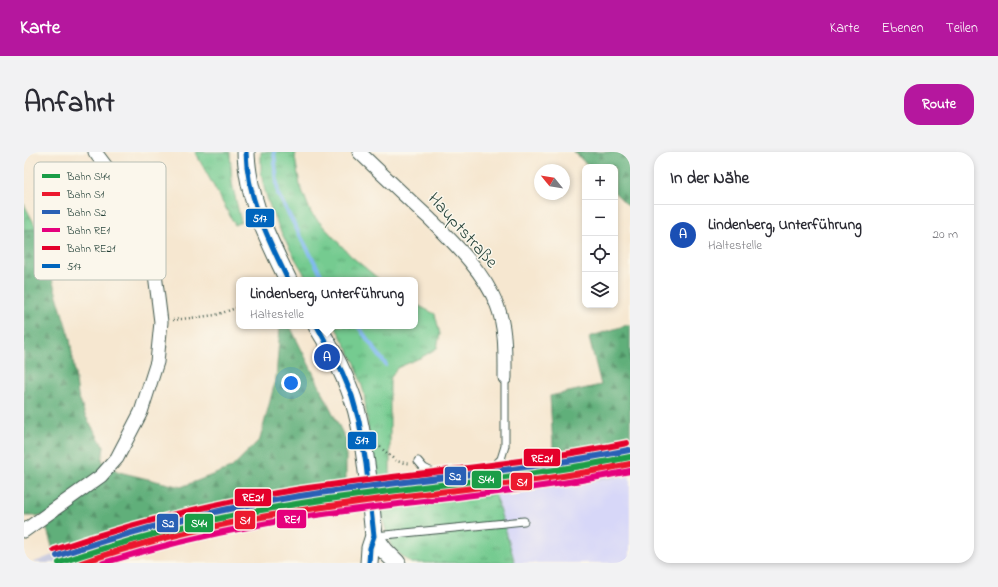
<!DOCTYPE html>
<html lang="de">
<head>
<meta charset="utf-8">
<style>
	body { margin:0; font-family:"Indie Flower",sans-serif; background:#f2f2f3; color:#2b2b33 }
	.controls { position:absolute; right:12px; top:12px; display:grid; overflow:hidden; border-radius:8px; box-shadow:0 2px 6px #0003 }
	.controls button { width:36px; height:36px; display:grid; place-items:center; padding:0; border:0; border-bottom:1px solid #e1e1e2; background:#fff; color:#2b2b33; font:20px sans-serif }
	.compass { position:absolute; left:510px; top:12px; width:36px; height:36px; border-radius:50%; background:#fff; box-shadow:0 2px 6px #0003; rotate:300deg }
	.you { position:absolute; left:267px; top:231px; width:14px; height:14px; margin:-10px; border:3px solid #fff; border-radius:50%; background:#1a73e8; box-shadow:0 0 0 6px #1a73e833 }
	.badge { display:grid; place-items:center; width:26px; height:26px; border-radius:50%; background:#b5179e; color:#fff; font-size:13px; font-weight:700 }
	.pin { position:absolute; translate:-50% -50%; border:2px solid #fff; box-shadow:0 1px 4px #0006 }
	.popup { position:absolute; left:212px; top:125px; width:182px; height:52px; box-sizing:border-box; display:grid; place-content:center; border-radius:8px; background:#fff; filter:drop-shadow(0 1px 3px #0005); font-size:13px; white-space:nowrap; color:#7c7c81 }
	.popup b { font-size:15px; color:#2b2b33 }
	.popup::after { content:''; position:absolute; left:50%; top:100%; margin-left:-8px; border:8px solid transparent; border-top-color:#fff }
	.list { margin:0; padding:0; list-style:none }
	h2 { display:flex; justify-content:space-between; align-items:center; height:52px; margin:0; padding:0 16px; font-size:17px }
	h2 small { font-size:13px; font-weight:400; color:#7c7c81 }
	.list li { display:grid; grid-template-columns:26px 1fr auto; gap:12px; align-items:center; box-sizing:border-box; height:60px; padding:0 16px; border-top:1px solid #e1e1e2 }
	.list b { display:block; font-size:15px; white-space:nowrap }
	.list p { margin:0; font-size:13px; white-space:nowrap; color:#7c7c81 }
	.list em { font-size:13px; font-style:normal; color:#7c7c81 }
	.icon { flex:none; width:22px; height:22px; fill:none; stroke:currentColor; stroke-width:2; stroke-linecap:round; stroke-linejoin:round }
	.map { position:relative; flex:none; width:606px; height:411px; overflow:hidden; border-radius:16px }
	header { display:flex; align-items:center; gap:24px; box-sizing:border-box; height:56px; padding:0 20px; background:#b5179e; color:#fff }
	header strong { font-size:19px }
	nav { display:flex; gap:22px; margin-inline-start:auto; font-size:14px }
	.intro { display:flex; align-items:center; justify-content:space-between; box-sizing:border-box; height:96px; padding:0 24px }
	h1 { margin:0; font-size:28px }
	.button { padding:10px 18px; border-radius:16px; background:#b5179e; color:#fff; font-size:14px; font-weight:700 }
	main { display:flex; gap:24px; padding:0 24px }
	aside { flex:1; background:#fff; border-radius:16px; box-shadow:0 2px 6px #0003 }
	.map>svg:first-child { display:block }
	.built { fill:#d7d7f8 }
	.industrial { fill:#bfc2dd }
	.grass { fill:url(#grass-tufts); stroke:#4a8462 }
	.forest { fill:url(#forest-firs); stroke:#407657 }
	.lines { fill:none; stroke-linecap:round; stroke-linejoin:round }
	.stream { stroke:#81b9f1; stroke-width:4 }
	.service-casing { stroke:#3f564b; stroke-width:9 }
	.minor-casing { stroke:#3f564b; stroke-width:15 }
	.tertiary-casing { stroke:#3f564b; stroke-width:19 }
	.path { stroke:#3f564b; stroke-width:2.5; stroke-dasharray:1 3; stroke-linecap:butt }
	.service { stroke:#fff; stroke-width:7 }
	.minor { stroke:#fff; stroke-width:13 }
	.tertiary { stroke:#fff; stroke-width:17 }
	.bus-1-casing { stroke:#fbf7ec; stroke-width:8 }
	.bus-1 { stroke:#0065bd; stroke-width:5 }
	.rail-1-casing { stroke:#fbf7ec; stroke-width:9 }
	.rail-2-casing { stroke:#fbf7ec; stroke-width:9 }
	.rail-3-casing { stroke:#fbf7ec; stroke-width:9 }
	.rail-4-casing { stroke:#fbf7ec; stroke-width:9 }
	.rail-5-casing { stroke:#fbf7ec; stroke-width:9 }
	.rail-1 { stroke:#1a9d47; stroke-width:6 }
	.rail-2 { stroke:#ec192e; stroke-width:6 }
	.rail-3 { stroke:#2960b5; stroke-width:6 }
	.rail-4 { stroke:#e5007d; stroke-width:6 }
	.rail-5 { stroke:#e4002b; stroke-width:6 }
	.labels { text-anchor:middle; dominant-baseline:central; stroke-width:3; stroke-linejoin:round; paint-order:stroke }
	.street-label { font-size:18px; fill:#1f3d34; stroke:#fbf7ec }
	.key { fill:#fbf7ec; stroke:#b9bfb5; stroke-width:1 }
	.key-label { font-size:11px; fill:#1f3d34 }
	.line-badge { stroke:#fbf7ec; stroke-width:1.5 }
	.badge-label { font-size:11px; text-anchor:middle; font-weight:bold; fill:#fff }
</style>
</head>
<body>
<header>
<strong>Karte</strong>
<nav><a>Karte</a><a>Ebenen</a><a>Teilen</a></nav>
</header>
<div class="intro"><h1>Anfahrt</h1><a class="button">Route</a></div>
<main>
<div class="map">
<svg width="606" height="411" viewBox="0 0 606 411">
	<defs>
		<pattern id="grass-tufts" width="24" height="20" patternUnits="userSpaceOnUse"><rect width="24" height="20" fill="#75cb90"/><path d="M3 7l-1-3M5 7V3M7 7l1-3M15 17l-1-3M17 17v-4M19 17l1-3" fill="none" stroke="#5fa676"/></pattern>
		<pattern id="forest-firs" width="22" height="20" patternUnits="userSpaceOnUse"><rect width="22" height="20" fill="#60af7a"/><path d="M5 1l3.5 6h-7zM16 11l3.5 6h-7z" fill="#4f9065"/></pattern>
	</defs>
	<rect width="100%" height="100%" fill="#fbf7ec"/>
	<filter id="ink" filterUnits="userSpaceOnUse"><feTurbulence type="fractalNoise" baseFrequency=".025" numOctaves="2"/><feDisplacementMap in="SourceGraphic" scale="8" xChannelSelector="R" yChannelSelector="G"/><feConvolveMatrix kernelMatrix="1 2 1 2 8 2 1 2 1" color-interpolation-filters="sRGB"/></filter>
	<filter id="wash" filterUnits="userSpaceOnUse"><feTurbulence type="fractalNoise" baseFrequency=".012" numOctaves="4" result="noise"/><feDisplacementMap in="SourceGraphic" scale="16" xChannelSelector="R" yChannelSelector="G"/><feGaussianBlur stdDeviation="0.9" result="paint"/><feColorMatrix in="noise" values="0 0 0 0 0 0 0 0 0 0 0 0 0 0 0 0 0 1.4 0 .05"/><feComposite in="paint" operator="in"/></filter>
	<g filter="url(#wash)">
		<rect width="100%" height="100%" fill="#f6e7d0"/>
		<!-- built -->
		<path class="built" d="M606,323V411H491L471,342L536,335Z"/>
		<!-- industrial -->
		<g class="industrial">
			<path d="M606,299V323L536,335L382,353L380,331L530,312Z"/>
			<path d="M312,338L315,360L213,375L141,392L87,411H8L104,374L253,345Z"/>
		</g>
		<!-- grass -->
		<g class="grass">
			<path d="M171,0H206L208,31L217,70L211,73Z"/>
			<path d="M237,0H272L271,6L276,33L287,61L327,104L356,128H284C266,99 240,53 237,18C237,12 237,6 237,0Z"/>
			<path d="M0,52L13,77L0,78Z"/>
			<path d="M391,152L411,162L416,182L413,196L398,205L373,216L366,227V332L351,334L340,241L331,211L311,174H391Z"/>
			<path d="M471,342L491,411H387L378,404L367,394L355,356Z"/>
		</g>
		<!-- forest -->
		<g class="forest">
			<path d="M550,0H606V56L591,41V15H565Z"/>
			<path d="M13,77L46,187L54,243L61,263L80,295L78,309L95,320L157,335L207,316L236,287L252,226L256,174H266L322,288V337L253,345L104,374L30,401L19,364H0V78Z"/>
			<path d="M606,172V299L530,312L526,244L577,233L565,185Z"/>
		</g>
		<g class="lines">
			<!-- stream -->
			<g class="stream">
				<path d="M250,0L254,42L300,128"/>
				<path d="M334,174L362,213"/>
			</g>
		</g>
	</g>
	<g filter="url(#ink)">
		<g class="lines">
			<!-- service casing -->
			<g class="service-casing">
				<g id="service">
					<path d="M394,309L400,316L412,322L469,315L477,307L481,294V226"/>
					<path d="M351,384L500,369"/>
				</g>
			</g>
			<!-- minor casing -->
			<g class="minor-casing">
				<g id="minor">
					<path d="M335,0C358,22 382,45 406,67C431,92 460,120 473,153C482,176 481,201 481,226"/>
					<path d="M0,379L77,324L93,306L117,260L133,210L137,170L130,114L122,86L92,28L71,0"/>
				</g>
			</g>
			<!-- tertiary casing -->
			<g class="tertiary-casing">
				<g id="tertiary">
					<path d="M222,0C222,7 223,14 224,21C230,61 247,92 264,128"/>
					<path d="M293,174C311,203 328,235 335,269C343,306 346,346 350,384L346,396L345,411"/>
					<path d="M350,384L361,399L373,411"/>
				</g>
			</g>
			<!-- path -->
			<g class="path">
				<path d="M149,168L192,163L215,155"/>
				<path d="M356,295L372,309L385,312"/>
			</g>
			<!-- service -->
			<use href="#service" class="service"/>
			<!-- minor -->
			<use href="#minor" class="minor"/>
			<!-- tertiary -->
			<use href="#tertiary" class="tertiary"/>
			<!-- bus-1 casing -->
			<g class="bus-1-casing">
				<g id="bus-1">
					<path d="M222,0C223,46 245,88 264,128"/>
					<path d="M293,174L318,220L328,244L335,269L342,312L350,384L346,396L345,411"/>
				</g>
			</g>
			<!-- bus-1 -->
			<use href="#bus-1" class="bus-1"/>
			<!-- rail-1 casing -->
			<g class="rail-1-casing">
				<path id="rail-1" d="M35,411C114,384 195,364 278,351C387,334 497,327 606,305"/>
			</g>
			<!-- rail-2 casing -->
			<g class="rail-2-casing">
				<path id="rail-2" d="M57,411C140,382 226,365 313,353C411,339 509,332 606,312"/>
			</g>
			<!-- rail-3 casing -->
			<g class="rail-3-casing">
				<path id="rail-3" d="M33,404C112,377 193,357 276,344C385,327 496,320 605,298"/>
			</g>
			<!-- rail-4 casing -->
			<g class="rail-4-casing">
				<path id="rail-4" d="M79,411C144,391 211,376 279,365C388,348 498,341 606,319"/>
			</g>
			<!-- rail-5 casing -->
			<g class="rail-5-casing">
				<path id="rail-5" d="M30,398C111,370 193,350 277,337C386,321 495,313 603,291"/>
			</g>
			<!-- rail-1 -->
			<use href="#rail-1" class="rail-1"/>
			<!-- rail-2 -->
			<use href="#rail-2" class="rail-2"/>
			<!-- rail-3 -->
			<use href="#rail-3" class="rail-3"/>
			<!-- rail-4 -->
			<use href="#rail-4" class="rail-4"/>
			<!-- rail-5 -->
			<use href="#rail-5" class="rail-5"/>
		</g>
	</g>
	<g class="labels">
		<!-- street labels -->
		<g class="street-label">
			<text transform="translate(438 79) rotate(48)">Hauptstraße</text>
		</g>
	</g>
	<!-- legend -->
	<rect x="10" y="10" width="132" height="118" rx="6" class="key"/>
	<rect x="18" y="22" width="18" height="4" fill="#1a9d47"/>
	<rect x="18" y="40" width="18" height="4" fill="#ec192e"/>
	<rect x="18" y="58" width="18" height="4" fill="#2960b5"/>
	<rect x="18" y="76" width="18" height="4" fill="#e5007d"/>
	<rect x="18" y="94" width="18" height="4" fill="#e4002b"/>
	<rect x="18" y="112" width="18" height="4" fill="#0065bd"/>
	<g class="key-label">
		<text x="43" y="28">Bahn S44</text>
		<text x="43" y="46">Bahn S1</text>
		<text x="43" y="64">Bahn S2</text>
		<text x="43" y="82">Bahn RE1</text>
		<text x="43" y="100">Bahn RE21</text>
		<text x="43" y="118">517</text>
	</g>
	<g class="line-badge">
		<rect x="221" y="56" width="30" height="20" rx="4" fill="#0065bd"/>
		<rect x="323" y="279" width="30" height="19" rx="4" fill="#0065bd"/>
		<rect x="499" y="296" width="38" height="19" rx="4" fill="#e4002b"/>
		<rect x="420" y="314" width="23" height="20" rx="4" fill="#2960b5"/>
		<rect x="447" y="318" width="31" height="19" rx="4" fill="#1a9d47"/>
		<rect x="486" y="320" width="23" height="19" rx="4" fill="#ec192e"/>
		<rect x="210" y="336" width="38" height="19" rx="4" fill="#e4002b"/>
		<rect x="252" y="357" width="31" height="20" rx="4" fill="#e5007d"/>
		<rect x="210" y="358" width="22" height="20" rx="4" fill="#ec192e"/>
		<rect x="160" y="361" width="30" height="20" rx="4" fill="#1a9d47"/>
		<rect x="132" y="361" width="23" height="20" rx="4" fill="#2960b5"/>
	</g>
	<g class="badge-label">
		<text x="236" y="70">517</text>
		<text x="338" y="292">517</text>
		<text x="518" y="310">RE21</text>
		<text x="431" y="328">S2</text>
		<text x="462" y="331">S44</text>
		<text x="498" y="334">S1</text>
		<text x="229" y="349">RE21</text>
		<text x="268" y="371">RE1</text>
		<text x="221" y="372">S1</text>
		<text x="175" y="375">S44</text>
		<text x="144" y="375">S2</text>
	</g>
</svg>
<div class="controls">
<button>+</button>
<button>−</button>
<button><svg class="icon" aria-label="locate" viewBox="0 0 24 24"><circle cx="12" cy="12" r="6"/><path d="M12 2v4M12 18v4M2 12h4M18 12h4"/></svg></button>
<button><svg class="icon" aria-label="layers" viewBox="0 0 24 24"><path d="M12 4l9 5-9 5-9-5zM3 14l9 5 9-5"/></svg></button>
</div>
<svg class="compass" viewBox="-18 -18 36 36"><path d="M0-13l5 13h-10z" fill="#e53935"/><path d="M0 13l5-13h-10z" fill="#7c7c81"/></svg>
<div class="you"></div>
<div class="pin badge" style="left:303px;top:205px;background:#1a4fb4">A</div>
<div class="popup"><b>Lindenberg, Unterführung</b>Haltestelle</div>
</div>
<aside>
<h2>In der Nähe<small></small></h2>
<ul class="list">
<li><span class="badge" style="background:#1a4fb4">A</span><div><b>Lindenberg, Unterführung</b><p>Haltestelle</p></div><em>20 m</em></li>
</ul>
</aside>
</main>
</body>
</html>
